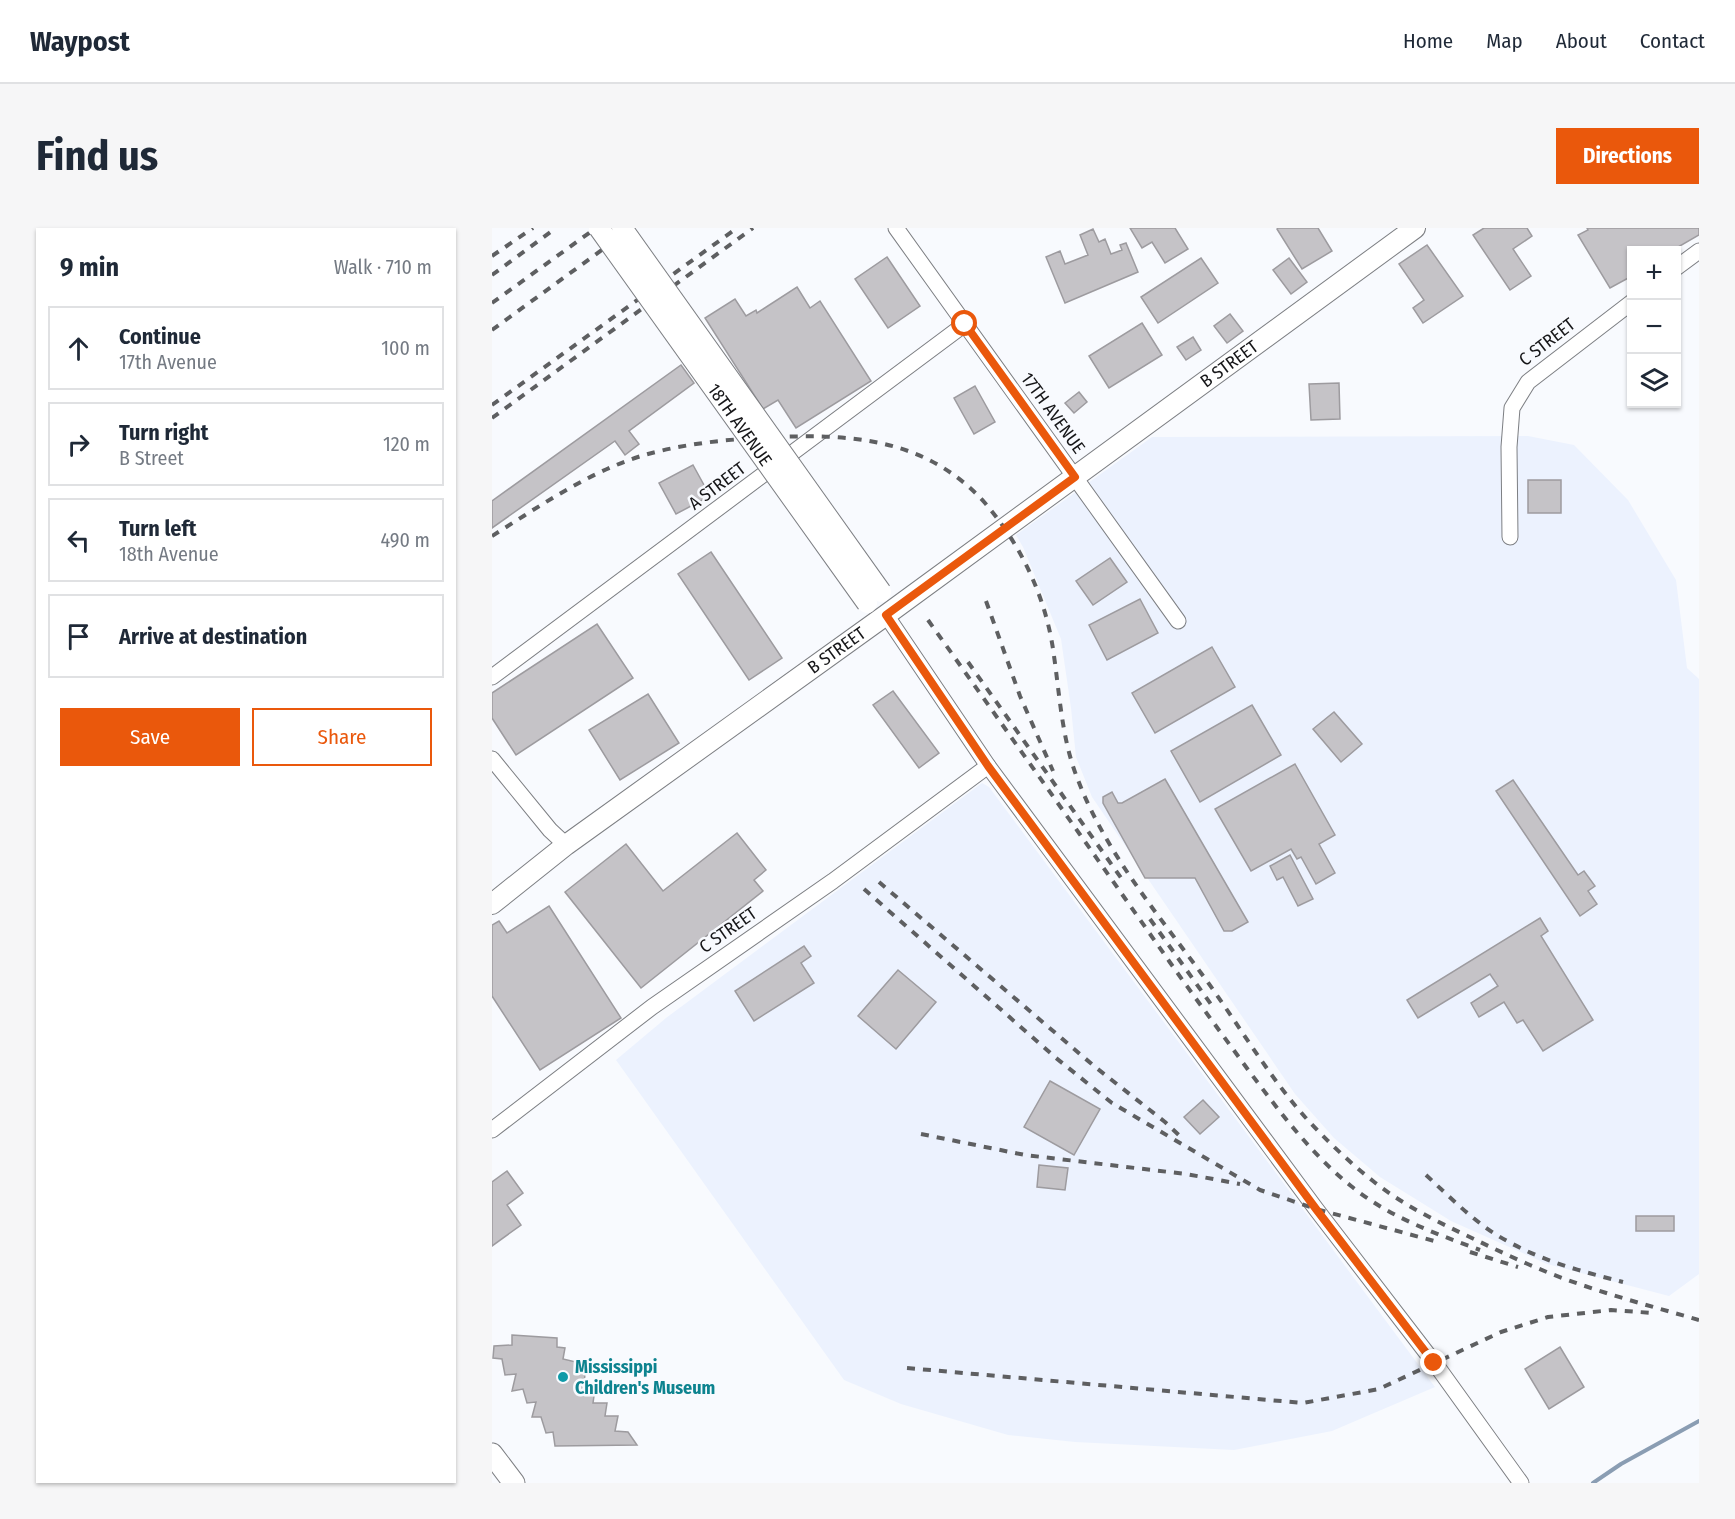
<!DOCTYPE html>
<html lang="en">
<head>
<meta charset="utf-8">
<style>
	body { margin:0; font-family:"Fira Sans Condensed",sans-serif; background:#f6f6f7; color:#1f2937 }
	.controls { position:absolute; right:18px; top:18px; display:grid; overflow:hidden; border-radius:0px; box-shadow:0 2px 4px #0004 }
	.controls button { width:54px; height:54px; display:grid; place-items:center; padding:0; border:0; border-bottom:2px solid #e0e1e3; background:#fff; color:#1f2937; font:30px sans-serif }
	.stop { position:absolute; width:18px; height:18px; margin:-14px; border:4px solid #ea580c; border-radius:50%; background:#fff }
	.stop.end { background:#ea580c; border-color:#fff; box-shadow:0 2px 6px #0008 }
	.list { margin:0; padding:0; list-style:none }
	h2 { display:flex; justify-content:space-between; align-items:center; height:78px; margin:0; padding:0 24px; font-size:26px }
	h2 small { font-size:20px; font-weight:400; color:#747a83 }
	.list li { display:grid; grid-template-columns:39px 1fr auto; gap:18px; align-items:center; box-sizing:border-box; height:84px; margin:0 12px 12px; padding:0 12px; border:2px solid #e0e1e3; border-radius:0px }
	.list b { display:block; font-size:22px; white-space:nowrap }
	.list p { margin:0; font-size:20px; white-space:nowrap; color:#747a83 }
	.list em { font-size:20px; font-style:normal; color:#747a83 }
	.actions { display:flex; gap:12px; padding:18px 24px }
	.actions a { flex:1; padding:14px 0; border:2px solid #ea580c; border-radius:0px; text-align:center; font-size:21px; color:#ea580c }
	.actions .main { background:#ea580c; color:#fff }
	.icon { flex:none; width:33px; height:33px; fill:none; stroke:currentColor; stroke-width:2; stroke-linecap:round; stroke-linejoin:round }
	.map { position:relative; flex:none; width:1207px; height:1255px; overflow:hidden; border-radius:0px }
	header { display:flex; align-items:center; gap:36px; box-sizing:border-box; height:84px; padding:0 30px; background:#fff; border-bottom:2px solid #e0e1e3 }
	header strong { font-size:28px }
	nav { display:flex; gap:33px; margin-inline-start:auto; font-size:21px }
	.intro { display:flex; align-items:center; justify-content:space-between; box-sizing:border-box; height:144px; padding:0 36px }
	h1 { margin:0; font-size:42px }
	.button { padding:15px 27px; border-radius:0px; background:#ea580c; color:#fff; font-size:21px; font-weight:700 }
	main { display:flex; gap:36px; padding:0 36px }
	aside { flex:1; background:#fff; border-radius:0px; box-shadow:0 2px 4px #0004 }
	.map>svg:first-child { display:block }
	.built { fill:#ecf2fe }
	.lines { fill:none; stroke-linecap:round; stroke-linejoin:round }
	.stream { stroke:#8a9db3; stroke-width:4 }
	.building { fill:#c5c3c7; stroke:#9d9b9f; stroke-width:1.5 }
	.minor-casing { stroke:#7d7f83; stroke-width:17 }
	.tertiary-casing { stroke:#7d7f83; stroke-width:22 }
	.secondary-casing { stroke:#7d7f83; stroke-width:23 }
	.minor { stroke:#fff; stroke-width:15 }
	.tertiary { stroke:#fff; stroke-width:20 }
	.secondary { stroke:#fff; stroke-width:21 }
	.rail { stroke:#5e5f61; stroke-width:4; stroke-dasharray:8 8; stroke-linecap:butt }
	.tertiary-bridge-casing { stroke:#7d7f83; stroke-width:22; stroke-linecap:butt }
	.tertiary-bridge { stroke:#fff; stroke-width:20 }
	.route { stroke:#ea580c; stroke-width:8 }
	.culture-dot { fill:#0f9aa8; stroke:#f8fafe; stroke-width:2 }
	.labels { text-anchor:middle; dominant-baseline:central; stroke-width:5; stroke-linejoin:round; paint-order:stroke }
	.street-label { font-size:18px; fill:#161618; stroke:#f8fafe }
	.culture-label { font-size:18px; font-weight:bold; fill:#0d838f; stroke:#f8fafe; text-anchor:start }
</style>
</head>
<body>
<header>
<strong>Waypost</strong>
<nav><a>Home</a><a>Map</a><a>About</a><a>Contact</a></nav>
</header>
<div class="intro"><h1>Find us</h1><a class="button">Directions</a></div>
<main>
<aside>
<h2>9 min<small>Walk · 710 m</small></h2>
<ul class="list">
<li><svg class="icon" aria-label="ahead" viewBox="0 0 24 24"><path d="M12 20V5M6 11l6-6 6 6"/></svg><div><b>Continue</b><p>17th Avenue</p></div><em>100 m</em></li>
<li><svg class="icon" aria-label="right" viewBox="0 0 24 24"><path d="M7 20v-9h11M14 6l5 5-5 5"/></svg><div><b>Turn right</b><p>B Street</p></div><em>120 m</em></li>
<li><svg class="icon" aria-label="left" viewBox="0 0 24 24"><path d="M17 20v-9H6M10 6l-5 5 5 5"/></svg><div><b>Turn left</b><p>18th Avenue</p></div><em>490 m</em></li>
<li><svg class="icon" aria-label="arrive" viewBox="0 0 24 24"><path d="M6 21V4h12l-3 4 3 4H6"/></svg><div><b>Arrive at destination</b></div></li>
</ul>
<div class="actions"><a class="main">Save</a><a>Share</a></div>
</aside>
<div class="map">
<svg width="1207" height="1255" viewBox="0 0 1207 1255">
	<rect width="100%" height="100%" fill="#f8fafe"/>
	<!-- built -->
	<g class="built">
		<path d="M1036,208L1082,217L1136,272L1184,352L1195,440L1207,451V1046L1177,1068L1055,1036L959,993L888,949L842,910L803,866L600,569L584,529L579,480L569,411L531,319L524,307L660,209Z"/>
		<path d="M490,555L497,559L943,1159L840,1203L742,1222L583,1214L516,1207L409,1176L352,1152L124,832L174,790Z"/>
	</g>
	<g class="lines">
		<!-- stream -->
		<path class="stream" d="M1101,1255L1129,1236L1207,1193"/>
	</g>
	<!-- building -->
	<g class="building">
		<path d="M638,0H683L696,21L673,35L660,14L650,20Z"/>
		<path d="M786,0H826L840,23L810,41L785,1Z"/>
		<path d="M992,0H1035L1040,8L1021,21L1039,48L1018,62L981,7Z"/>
		<path d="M1095,0H1207V7L1181,22H1140V48L1118,60L1086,7L1096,2Z"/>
		<path d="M601,1L607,14L613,11L619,26L630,22L628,17L634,15L646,44L573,75L554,29L568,23L573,36L596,27L588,7Z"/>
		<path d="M935,17L971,68L931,95L921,80L932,72L907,36Z"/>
		<path d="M395,29L428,78L396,100L363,51Z"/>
		<path d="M709,30L726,55L666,95L649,69Z"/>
		<path d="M797,30L815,54L799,66L781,42Z"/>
		<path d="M305,59L318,80L328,73L379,153L304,200L286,172L271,181L213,90L243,71L254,88L264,82L265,85Z"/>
		<path d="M738,86L751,103L735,115L722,98Z"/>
		<path d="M650,95L670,127L617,160L597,128Z"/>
		<path d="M701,109L709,122L694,132L685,119Z"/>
		<path d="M189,137L202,155L137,203L147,216L133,227L123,213L0,300V273Z"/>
		<path d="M847,155L848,191L819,192L817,156Z"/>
		<path d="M483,158L503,194L482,206L462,170Z"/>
		<path d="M587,164L595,174L582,185L573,175Z"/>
		<path d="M201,237L218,268L184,286L167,255Z"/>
		<rect x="1036" y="252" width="33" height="33"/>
		<path d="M219,324L290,430L257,452L186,346Z"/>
		<path d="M618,330L635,354L601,377L584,353Z"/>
		<path d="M648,371L666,405L615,432L597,397Z"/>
		<path d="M105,396L141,450L24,527L0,490V465Z"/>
		<path d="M720,419L743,459L663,505L640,465Z"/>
		<path d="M401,463L447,525L427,540L381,477Z"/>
		<path d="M156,466L187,515L128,552L97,502Z"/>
		<path d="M760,477L789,527L708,574L679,523Z"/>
		<path d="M842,484L870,516L849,534L821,501Z"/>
		<path d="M803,536L843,607L827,616L843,645L824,656L809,629L805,631L799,621L759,643L723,581Z"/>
		<path d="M673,551L756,694L740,703H732L703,650H653L611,575V569L620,564L626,575H630Z"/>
		<path d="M1021,552L1086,647L1092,643L1103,658L1096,663L1105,676L1088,688L1004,563Z"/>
		<path d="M245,605L274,642L262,652L271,663L149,760L73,664L134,616L171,663Z"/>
		<path d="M798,627L821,671L806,678L791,649L785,652L778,638Z"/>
		<path d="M57,678L129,790L48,842L0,768V697L7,693L15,705Z"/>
		<path d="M1048,690L1056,703L1049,708L1101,792L1051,823L1031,792L1025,795L1012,774L987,789L979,775L1006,758L998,746L926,790L915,772Z"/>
		<path d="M312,718L319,728L309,735L322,755L262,793L243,763Z"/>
		<path d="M406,742L444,774L404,821L366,788Z"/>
		<path d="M558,853L608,881L582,927L532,899Z"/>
		<path d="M711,872L727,889L708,906L692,889Z"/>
		<path d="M547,937L576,940L573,962L545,959Z"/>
		<path d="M15,943L31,965L15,977L29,997L0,1018V954Z"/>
		<rect x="1144" y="988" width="38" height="15"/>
		<path d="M20,1107L65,1110V1119L73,1120L71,1131L84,1134L82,1145L93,1144L92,1161H103L101,1175H115L113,1188H126L123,1203L136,1204L145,1217L63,1218L61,1204L54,1205L49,1189H40L44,1174L35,1175L31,1161L20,1163L24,1146L13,1147L10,1131L1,1130L2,1118L20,1117Z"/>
		<path d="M1068,1119L1092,1159L1057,1181L1033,1141Z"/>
	</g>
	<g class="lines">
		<!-- minor casing -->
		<g class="minor-casing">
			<g id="minor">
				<path d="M404,0L686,393"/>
				<path d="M1184,40L1207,23"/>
				<path d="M1018,309L1017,219L1020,180L1036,154L1140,74"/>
				<path d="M394,387L496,538L824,981L947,1141L1029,1255"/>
				<path d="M0,449L473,96"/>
				<path d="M0,531L58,602L74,617"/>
				<path d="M0,902L160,779L341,653L496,538"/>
			</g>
		</g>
		<!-- tertiary casing -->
		<g class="tertiary-casing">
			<g id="tertiary">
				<path id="s1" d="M0,676L74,617L394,387L923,0"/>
			</g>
		</g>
		<!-- secondary casing -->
		<g class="secondary-casing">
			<path id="secondary" d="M0,1226L22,1255"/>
		</g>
		<!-- minor -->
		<use href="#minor" class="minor"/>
		<!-- tertiary -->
		<use href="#tertiary" class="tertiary"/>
		<!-- secondary -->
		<use href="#secondary" class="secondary"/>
		<!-- rail -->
		<g class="rail">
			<path d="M0,28L41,0"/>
			<path d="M0,47L64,0"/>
			<path d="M0,75L104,0"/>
			<path d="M0,102L140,0"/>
			<path d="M0,177L245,0"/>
			<path d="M0,190L261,0"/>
			<path d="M0,308C48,278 95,245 149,228C186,217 227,212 266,210C351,205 432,207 493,275C530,318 555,372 562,428C568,470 570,512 586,552C613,623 664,684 709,745C744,792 774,845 813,889C834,912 857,934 881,953C912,978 948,995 984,1012C1019,1029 1056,1046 1093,1058C1131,1071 1169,1081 1207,1092"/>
			<path d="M494,373L528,468L561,543"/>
			<path d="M436,392C517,506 597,619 677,733C703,770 730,806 757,843C788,884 819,926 859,958C897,989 942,1005 988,1022"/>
			<path d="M476,434L632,654"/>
			<path d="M387,654L602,838L673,894L691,911"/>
			<path d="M372,661L564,830L620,875L768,962L824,981L946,1014"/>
			<path d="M658,691L721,779"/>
			<path d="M429,906L533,927L694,946L748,956"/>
			<path d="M934,947C960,971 986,998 1017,1014C1053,1034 1092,1044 1131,1054"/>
			<path d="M978,1024L1026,1039"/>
			<path d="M415,1140L811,1175L887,1161L1009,1104L1056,1089L1119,1082L1161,1085"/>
		</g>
		<!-- tertiary-bridge casing -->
		<g class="tertiary-bridge-casing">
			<g id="tertiary-bridge">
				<path id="s2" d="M107,0L375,375"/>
				<path d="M130,0L389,364"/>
			</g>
		</g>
		<!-- tertiary-bridge -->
		<use href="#tertiary-bridge" class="tertiary-bridge"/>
	</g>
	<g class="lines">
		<!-- route -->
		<path class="route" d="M473,96L583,249L394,387L496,538L824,981L942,1135"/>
	</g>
	<!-- markers -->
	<circle class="culture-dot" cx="71" cy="1149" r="6"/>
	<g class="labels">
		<!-- street labels -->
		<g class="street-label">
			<text transform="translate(1055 114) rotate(-38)">C STREET</text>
			<text stroke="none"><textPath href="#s1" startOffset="914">B STREET</textPath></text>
			<text transform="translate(561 185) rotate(54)">17TH AVENUE</text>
			<text stroke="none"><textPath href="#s2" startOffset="242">18TH AVENUE</textPath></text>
			<text transform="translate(225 258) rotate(-37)">A STREET</text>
			<text stroke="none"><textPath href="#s1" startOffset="428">B STREET</textPath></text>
			<text transform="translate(236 702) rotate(-35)">C STREET</text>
		</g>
		<!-- culture labels -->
		<g class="culture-label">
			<text x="83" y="1139">Mississippi<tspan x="83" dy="21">Children's Museum</tspan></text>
		</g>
	</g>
</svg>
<div class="controls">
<button>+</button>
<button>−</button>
<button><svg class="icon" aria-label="layers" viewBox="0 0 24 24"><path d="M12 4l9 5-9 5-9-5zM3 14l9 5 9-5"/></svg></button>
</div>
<div class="stop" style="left:473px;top:96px"></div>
<div class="stop end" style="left:942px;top:1135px"></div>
</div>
</main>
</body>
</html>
